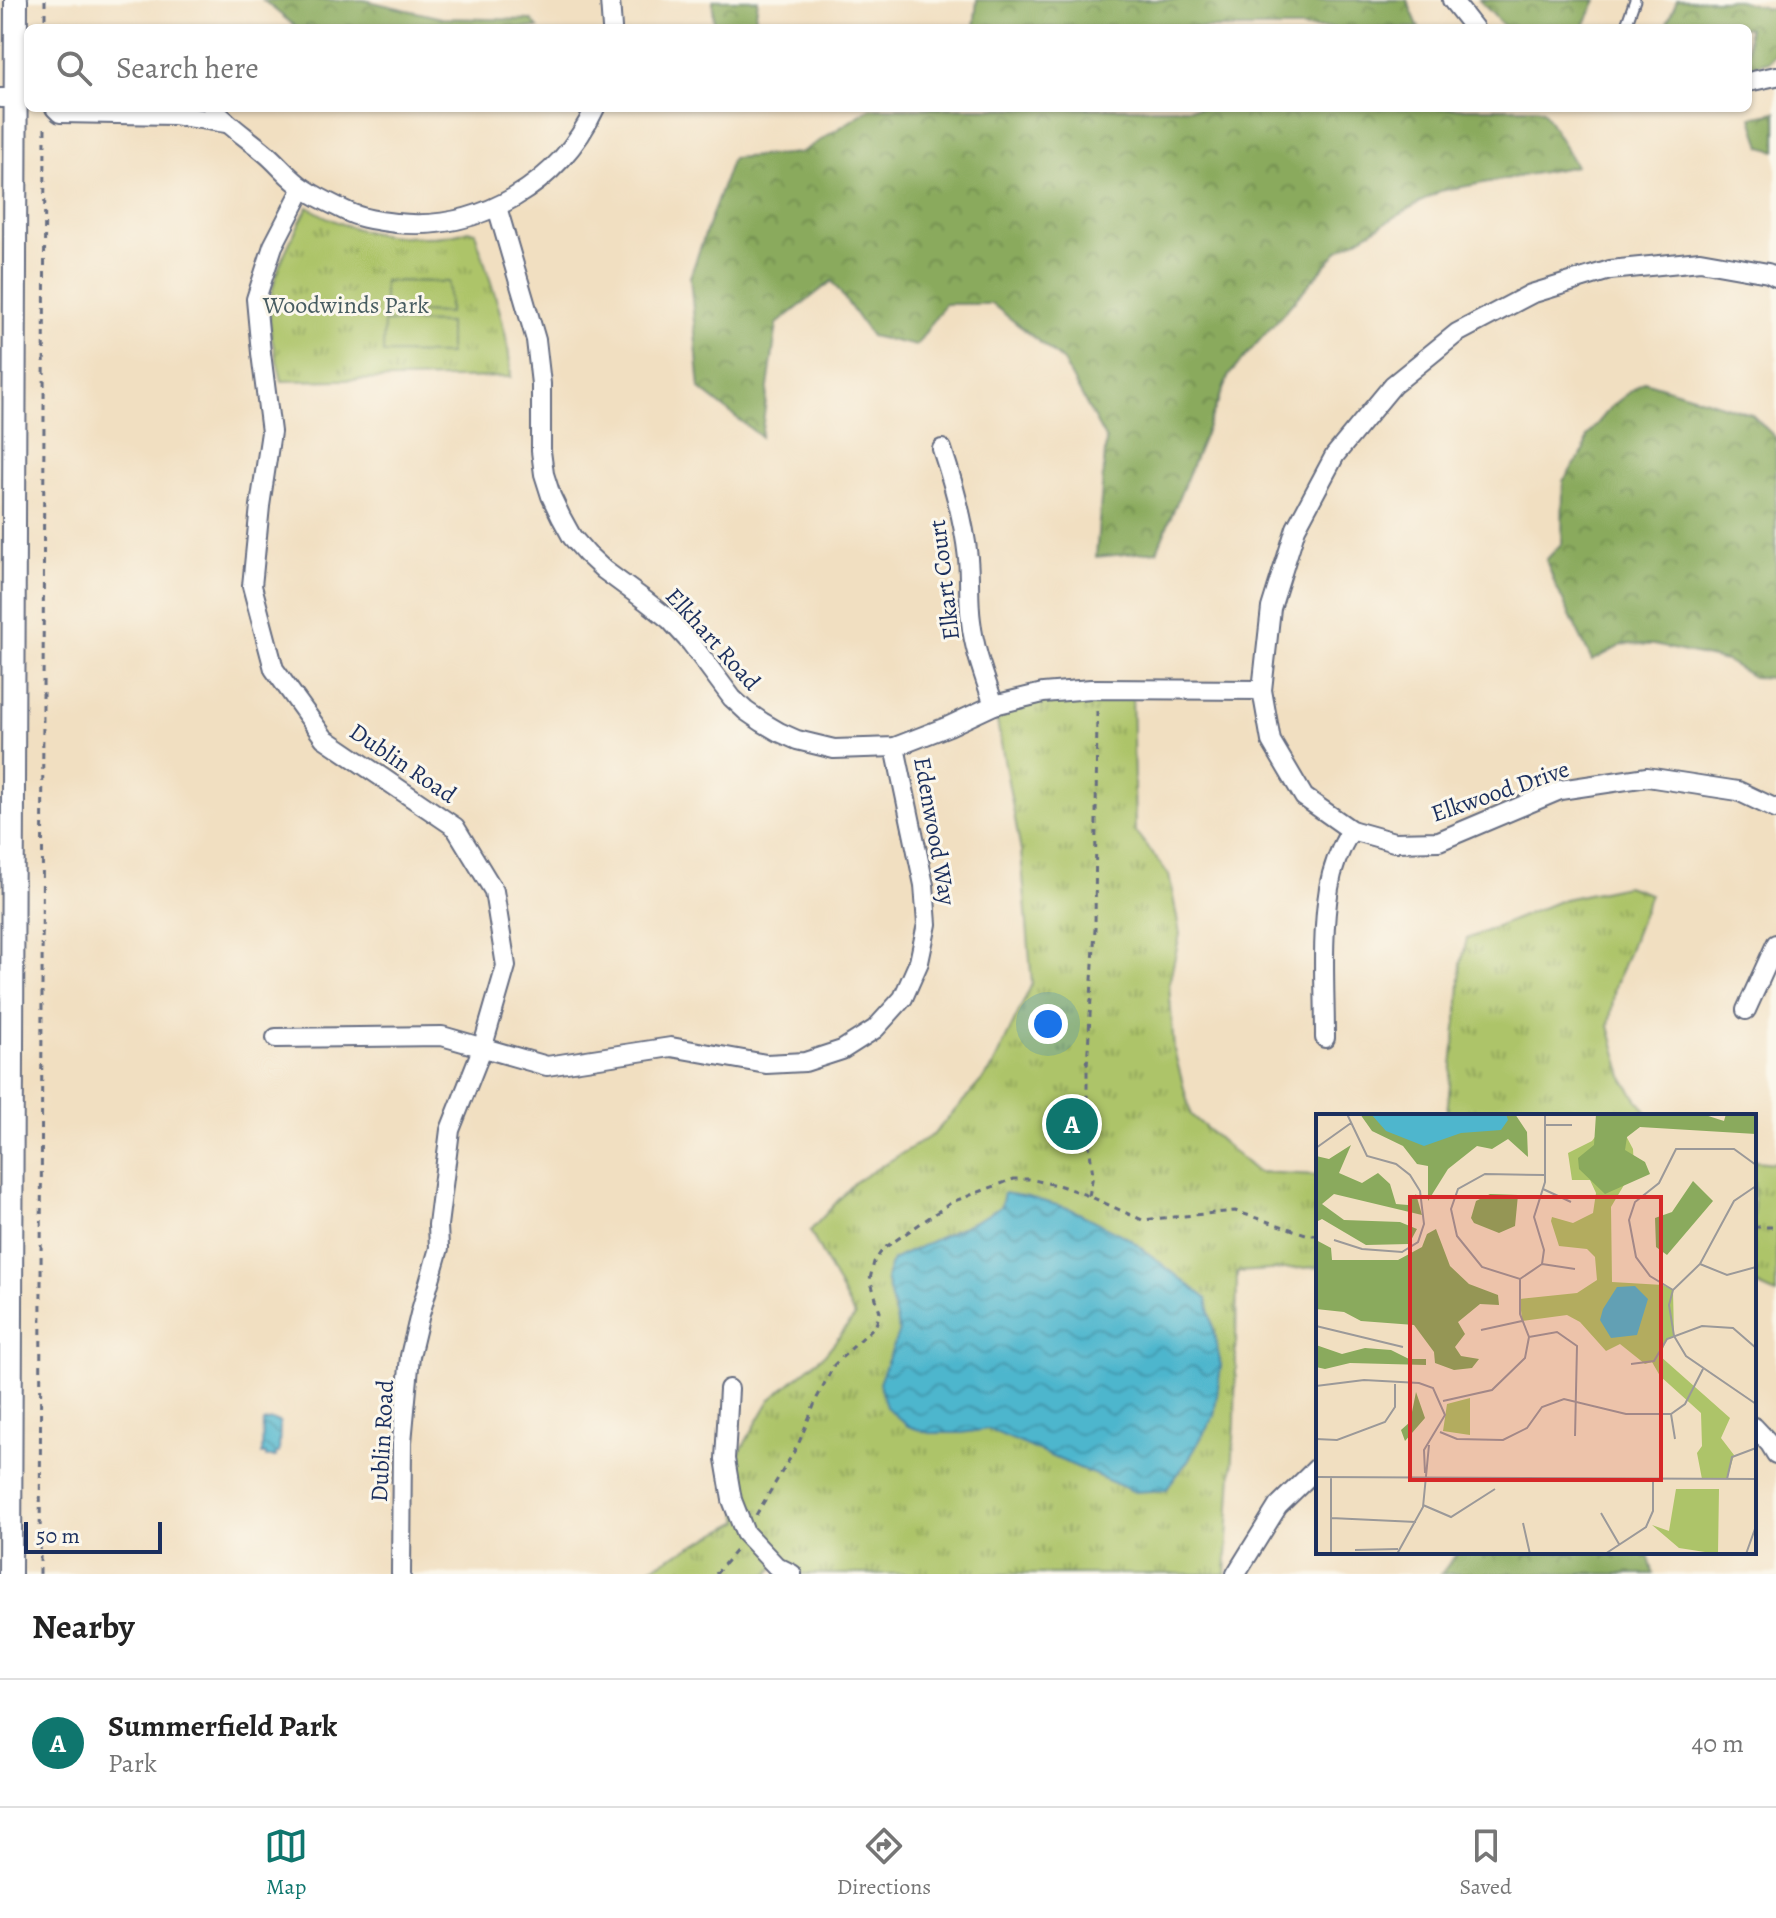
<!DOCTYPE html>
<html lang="en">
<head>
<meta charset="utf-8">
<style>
	body { margin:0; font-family:Alegreya,serif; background:#f6f6f6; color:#222 }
	.scale { position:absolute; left:24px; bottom:20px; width:138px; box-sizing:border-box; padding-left:8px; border:4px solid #1b2f5e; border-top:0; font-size:22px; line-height:28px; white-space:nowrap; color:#1b2f5e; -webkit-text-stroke:6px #fbf7ec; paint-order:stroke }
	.you { position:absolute; left:1048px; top:1024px; width:28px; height:28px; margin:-20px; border:6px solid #fff; border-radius:50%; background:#1a73e8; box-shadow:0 0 0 12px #1a73e833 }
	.badge { display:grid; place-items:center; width:52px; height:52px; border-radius:50%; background:#0f766e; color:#fff; font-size:26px; font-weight:700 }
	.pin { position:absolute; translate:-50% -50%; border:4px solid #fff; box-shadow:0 2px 8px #0006 }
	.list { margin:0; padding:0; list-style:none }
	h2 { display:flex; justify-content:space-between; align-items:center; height:104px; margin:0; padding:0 32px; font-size:34px }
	h2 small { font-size:26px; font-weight:400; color:#767676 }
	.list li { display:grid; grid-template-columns:52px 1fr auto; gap:24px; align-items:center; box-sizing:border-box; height:128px; padding:0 32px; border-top:2px solid #e0e0e0 }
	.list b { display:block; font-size:30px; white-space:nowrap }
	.list p { margin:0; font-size:26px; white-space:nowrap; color:#767676 }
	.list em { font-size:26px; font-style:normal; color:#767676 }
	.icon { flex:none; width:44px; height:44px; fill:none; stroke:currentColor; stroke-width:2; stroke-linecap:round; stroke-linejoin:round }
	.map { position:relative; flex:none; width:1776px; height:1574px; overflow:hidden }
	.search { position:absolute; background:#fff; box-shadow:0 2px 6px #0004; left:24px; right:24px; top:24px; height:88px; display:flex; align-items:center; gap:20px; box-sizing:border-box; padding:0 28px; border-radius:12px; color:#767676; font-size:30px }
	.sheet { height:232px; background:#fff }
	nav { display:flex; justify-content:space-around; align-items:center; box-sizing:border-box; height:112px; border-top:2px solid #e0e0e0; background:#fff; font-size:22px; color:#767676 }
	nav a { display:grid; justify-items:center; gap:4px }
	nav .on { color:#0f766e }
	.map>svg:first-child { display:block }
	.grass { fill:url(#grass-tufts); stroke:#647a64; stroke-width:2 }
	.forest { fill:url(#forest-crowns); stroke:#526c5e; stroke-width:2 }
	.garden { fill:#adc469; stroke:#647a64; stroke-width:2 }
	.water { fill:url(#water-waves); stroke:#347296; stroke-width:2 }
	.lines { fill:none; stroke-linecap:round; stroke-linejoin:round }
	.service-casing { stroke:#666d81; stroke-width:13 }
	.minor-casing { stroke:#666d81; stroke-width:22 }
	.tertiary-casing { stroke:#666d81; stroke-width:26 }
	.path { stroke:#666d81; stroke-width:3; stroke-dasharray:6 6; stroke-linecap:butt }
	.service { stroke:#fff; stroke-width:9 }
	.minor { stroke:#fff; stroke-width:18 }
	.tertiary { stroke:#fff; stroke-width:22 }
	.labels { text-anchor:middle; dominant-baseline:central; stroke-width:6; stroke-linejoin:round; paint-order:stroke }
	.park-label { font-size:24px; fill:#475c61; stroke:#fbf7ec }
	.street-label { font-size:24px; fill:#1b2f5e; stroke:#fbf7ec }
	.inset-road { fill:none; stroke:#9b9999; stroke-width:2 }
	.view { fill:#d62828; fill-opacity:0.15; stroke:#d62828; stroke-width:4 }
	.inset-edge { fill:none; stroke:#1b2f5e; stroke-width:4 }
</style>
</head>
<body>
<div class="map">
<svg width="1776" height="1574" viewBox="0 0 1776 1574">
	<defs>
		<pattern id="grass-tufts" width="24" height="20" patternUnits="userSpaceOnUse" patternTransform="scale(2)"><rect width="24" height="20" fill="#adc469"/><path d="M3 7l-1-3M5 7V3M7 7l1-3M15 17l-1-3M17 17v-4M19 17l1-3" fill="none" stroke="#8ca05a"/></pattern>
		<pattern id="forest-crowns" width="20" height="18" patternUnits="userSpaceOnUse" patternTransform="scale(2)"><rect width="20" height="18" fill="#8aaa5d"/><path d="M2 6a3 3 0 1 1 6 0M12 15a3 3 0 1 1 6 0" fill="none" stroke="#708b50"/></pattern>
		<pattern id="water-waves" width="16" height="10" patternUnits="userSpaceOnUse" patternTransform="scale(2)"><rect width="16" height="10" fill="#4eb6cd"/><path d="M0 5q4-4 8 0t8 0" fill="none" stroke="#4094aa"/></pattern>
	</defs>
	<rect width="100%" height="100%" fill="#fbf7ec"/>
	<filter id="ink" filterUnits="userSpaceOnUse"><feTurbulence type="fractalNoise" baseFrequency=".0125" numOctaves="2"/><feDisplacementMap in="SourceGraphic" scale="16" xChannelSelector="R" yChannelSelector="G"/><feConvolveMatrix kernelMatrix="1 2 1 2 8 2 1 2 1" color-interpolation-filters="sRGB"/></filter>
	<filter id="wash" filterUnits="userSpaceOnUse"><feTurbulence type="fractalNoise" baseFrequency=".006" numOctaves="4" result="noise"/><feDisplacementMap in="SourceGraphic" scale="32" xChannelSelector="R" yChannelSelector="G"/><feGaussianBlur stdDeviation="1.8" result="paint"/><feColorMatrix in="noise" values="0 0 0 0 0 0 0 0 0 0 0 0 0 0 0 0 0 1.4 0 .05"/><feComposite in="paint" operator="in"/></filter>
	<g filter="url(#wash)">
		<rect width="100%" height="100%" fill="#f1dfc1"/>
		<!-- grass -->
		<g class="grass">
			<path d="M308,207C348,231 378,237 424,237C439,237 454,236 468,230L475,232C489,279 509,327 511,377L282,381C278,363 272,345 270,326C266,282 288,245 308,207Z"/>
			<path d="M1132,689L1135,831L1169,875L1180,934L1169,984L1174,1050L1191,1115L1257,1172L1318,1175V1267L1237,1272L1235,1422L1226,1574H792L776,1566L768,1574H647L650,1568L740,1521L727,1474L770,1400L825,1354L855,1317L810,1231L855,1182L934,1134L991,1070L1032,984L1021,852L994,705Z"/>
			<path d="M1626,886L1650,894L1615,987L1609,1026L1624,1080L1649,1116H1443L1447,1112L1459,1001L1461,964L1467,939L1564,899Z"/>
			<path d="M1754,1161L1776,1163V1294L1754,1284Z"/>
		</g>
		<!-- forest -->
		<g class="forest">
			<path d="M263,0H364L442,18L532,20L538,28H297Z"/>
			<path d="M713,0H758L754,28H714Z"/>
			<path d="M977,0H1407L1419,28H974Z"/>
			<path d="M1479,0H1596L1583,28H1506Z"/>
			<path d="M1677,0H1738L1776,11V54L1769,61L1748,67V28H1665Z"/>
			<path d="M871,108H1537L1543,110L1576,166L1440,191L1339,250L1229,375L1157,551L1096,557L1106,440L1062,360L992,304H945L916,346L871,336L832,281L777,324L761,437L700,389L690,277L732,158L800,153Z"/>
			<path d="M1776,112V151L1761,147L1752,117Z"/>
			<path d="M1644,381L1751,414L1776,438V678L1753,677L1726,661L1654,645L1624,644L1592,661L1555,584L1546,560L1562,543L1563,481L1584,451L1587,436L1612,406Z"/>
			<path d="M1458,1552H1647L1654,1574H1441Z"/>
		</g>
		<!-- garden -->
		<g class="garden">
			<path d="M384,281L449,282V313L384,311Z"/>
			<path d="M384,322L449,323V354L383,353Z"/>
		</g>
		<!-- water -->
		<g class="water">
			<path d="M1004,1193L1028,1197L1071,1209L1130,1239L1207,1299L1221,1366L1214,1416L1189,1459L1166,1490L1135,1492L988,1429L962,1433H929L908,1426L886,1407L879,1383L899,1331L886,1278L892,1260L987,1215L1001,1206Z"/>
			<path d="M271,1420L280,1422L279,1453H276V1457H266V1454H262L263,1422Z"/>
		</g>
	</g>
	<g filter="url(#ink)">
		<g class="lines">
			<!-- service casing -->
			<g class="service-casing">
				<path id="service" d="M1625,28L1635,0"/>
			</g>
			<!-- minor casing -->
			<g class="minor-casing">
				<g id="minor">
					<path d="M610,0L612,28"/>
					<path d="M1452,0L1474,28"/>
					<path d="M1748,82L1776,76"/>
					<path d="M0,98H28"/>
					<path d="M55,108L60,113L174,115L226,123"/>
					<path d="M212,108C228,125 246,137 264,152C278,163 289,179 305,189C318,198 334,205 348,212C363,219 380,221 396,223C480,232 560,184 595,108"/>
					<path d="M303,188L273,246L256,299L261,353L271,432L260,506L252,586L274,669L324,738L455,827L494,891L506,966L482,1049L450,1130L438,1225L439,1248L420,1314L410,1356L402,1442L401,1574"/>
					<path d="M497,207L536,340L541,384V451L544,474L551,496L561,517L572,537L587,554L604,570L646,601L670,620L691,643L732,698L746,711L762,722L779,732L797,740L834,749L895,747L949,726L994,705L1043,693L1091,689L1262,690"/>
					<path d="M1776,277L1768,273L1700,261L1610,270L1531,294L1457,333L1393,385L1335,455L1296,528L1271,608L1262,690L1271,741L1304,797L1351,830L1394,842L1439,841L1560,790L1647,777L1738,791L1776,809"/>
					<path d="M942,449C954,485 964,520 968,558C970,579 968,600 971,621C974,650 985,678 994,705"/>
					<path d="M1746,1010L1776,944"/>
					<path d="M276,1038L442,1036L547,1066L671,1047L766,1064L805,1062L842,1050L875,1029L903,998L919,962L927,924L924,885L895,747"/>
					<path d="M1325,1038C1325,989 1321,937 1329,888C1332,868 1341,847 1351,830"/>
					<path d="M729,1389L725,1459L732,1500L745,1533L776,1566L792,1574"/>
					<path d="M1754,1427L1770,1444L1776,1454"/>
					<path d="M1236,1574L1278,1506L1318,1467"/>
				</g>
			</g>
			<!-- tertiary casing -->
			<g class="tertiary-casing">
				<path id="tertiary" d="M10,1574L16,0"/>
			</g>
			<!-- path -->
			<g class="path">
				<path d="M45,0V28"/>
				<path d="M1089,1196L1093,1175L1087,1129V1067L1095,929L1097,708"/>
				<path d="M1754,1227H1776"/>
				<path d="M756,1515L798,1445L817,1398L834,1365L876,1325L880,1312L870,1279L874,1262L883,1249L952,1202L1014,1179H1029L1061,1186L1089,1196L1142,1220L1235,1211L1309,1235H1318"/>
				<path d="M40,1574L45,124"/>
				<path d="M716,1574L737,1549"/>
			</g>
			<!-- service -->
			<use href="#service" class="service"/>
			<!-- minor -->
			<use href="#minor" class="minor"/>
			<!-- tertiary -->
			<use href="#tertiary" class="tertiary"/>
		</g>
	</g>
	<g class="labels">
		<!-- park labels -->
		<g class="park-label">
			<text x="346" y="305">Woodwinds Park</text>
		</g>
		<!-- street labels -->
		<g class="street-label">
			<text transform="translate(944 580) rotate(-97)">Elkart Court</text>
			<text transform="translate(713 639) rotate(48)">Elkhart Road</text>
			<text transform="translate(403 763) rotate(34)">Dublin Road</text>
			<text transform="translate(1500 791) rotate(-19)">Elkwood Drive</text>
			<text transform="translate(935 831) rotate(80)">Edenwood Way</text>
			<text transform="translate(382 1441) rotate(-87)">Dublin Road</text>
		</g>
	</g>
	<!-- overview -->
	<g transform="translate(1316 1114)">
		<rect width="440" height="440" fill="#f1dfc1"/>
		<path d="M284,16L308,18L317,35L318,54L295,93L296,168L347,171L357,176L358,222L351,225L344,242L414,304L405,324L418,341L411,365H386L381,339L386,332L385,299L344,262L336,248L329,250L304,230L290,237L264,208L251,201L206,207L204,185L261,179L281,166L279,143L271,135L243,132L235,107L236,103L257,109L277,99L280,79L274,66H256L252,39L276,27ZM154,284V321L127,317L131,290ZM360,375H403L402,440L363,434L336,411L353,417Z" fill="#adc469"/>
		<path d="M44,0H199L211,18L212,43L192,25L176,35L161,32L132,55L112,87V52L101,50L87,32L56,17ZM280,0H386L408,7L410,0H440V20L324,13L311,23L309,36L329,48L334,60L289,80L263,55L262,44L278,31ZM35,31L23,59L46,69L62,59L74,70L80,90L92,91L100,80L106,101L18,80L6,90L28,106L84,108L101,115L93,130L50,131L6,105L0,108V42L13,45ZM377,67L397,87L351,141L340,133L339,104L356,98ZM174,80L202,81L199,112L183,119L158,109L155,104L160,87ZM120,115L134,152L153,170L182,181L183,191L164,190L142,208L149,220L139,233L145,242L163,245L156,254L138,256L119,249L118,238L98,211L45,207L28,198L0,195V126L15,134L16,146H82L106,133L111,120ZM0,231L26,240L49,234L75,236L93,245H110V251L34,249L9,255L0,253ZM100,278L109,304L89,327L85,316L94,308Z" fill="#8aaa5d"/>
		<path d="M55,0H190L192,6L185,16L145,19L108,32L70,17ZM319,172L332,185L321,221L295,224L284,206L287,195L301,173Z" fill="#4eb6cd"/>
		<path class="inset-road" d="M229,11H256M0,34L35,9M229,61L169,60L142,75L135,95L141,122L166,153L204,165L226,150L228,136L218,103L229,68V0M440,72L418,87L384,150L357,176L353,191L358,222L370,242L440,290M227,75L255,88M18,126L46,135L86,138L102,128L108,110L104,77L94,61L80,50L51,42L31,0M226,150L259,155M384,150L411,161L440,153M357,176L334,162L320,143L313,106L319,88L343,69L360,35H418L440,51M0,212L87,233M165,216L206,207M213,223L241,218L261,232L259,322M315,250L338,247L351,225L386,212L417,214L440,234M0,272L48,266L103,269L117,274L129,301L108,336L109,359M127,287L176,276L209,244L213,223L204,200V165M355,300L359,325M124,318L141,325L187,326L211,314L226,293L248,285L310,300H355L369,290L387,255M0,325L21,326L69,308L79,293V270M0,363L440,365M411,365L416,343L440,334M107,391L135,403L179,375M285,399L303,430M15,404L100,408M207,409L214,440M39,436L82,435M15,440V363M81,440L107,393L113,331M289,440L330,413L337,397V364M430,440L440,412"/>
		<path class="view" d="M94,83H345V366H94Z"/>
		<rect width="440" height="440" class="inset-edge"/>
	</g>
</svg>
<div class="scale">50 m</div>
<div class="you"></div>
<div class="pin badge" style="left:1072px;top:1124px">A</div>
<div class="search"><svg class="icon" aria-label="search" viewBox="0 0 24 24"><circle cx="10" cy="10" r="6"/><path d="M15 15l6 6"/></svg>Search here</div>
</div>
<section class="sheet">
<h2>Nearby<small></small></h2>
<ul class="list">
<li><span class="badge">A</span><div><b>Summerfield Park</b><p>Park</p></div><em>40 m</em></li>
</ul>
</section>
<nav>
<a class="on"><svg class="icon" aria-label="map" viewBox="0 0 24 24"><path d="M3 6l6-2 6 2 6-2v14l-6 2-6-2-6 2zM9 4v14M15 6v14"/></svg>Map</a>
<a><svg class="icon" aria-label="directions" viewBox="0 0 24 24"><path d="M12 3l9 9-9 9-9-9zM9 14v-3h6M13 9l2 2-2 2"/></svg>Directions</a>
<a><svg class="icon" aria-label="saved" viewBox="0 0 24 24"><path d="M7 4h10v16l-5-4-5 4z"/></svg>Saved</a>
</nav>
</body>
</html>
